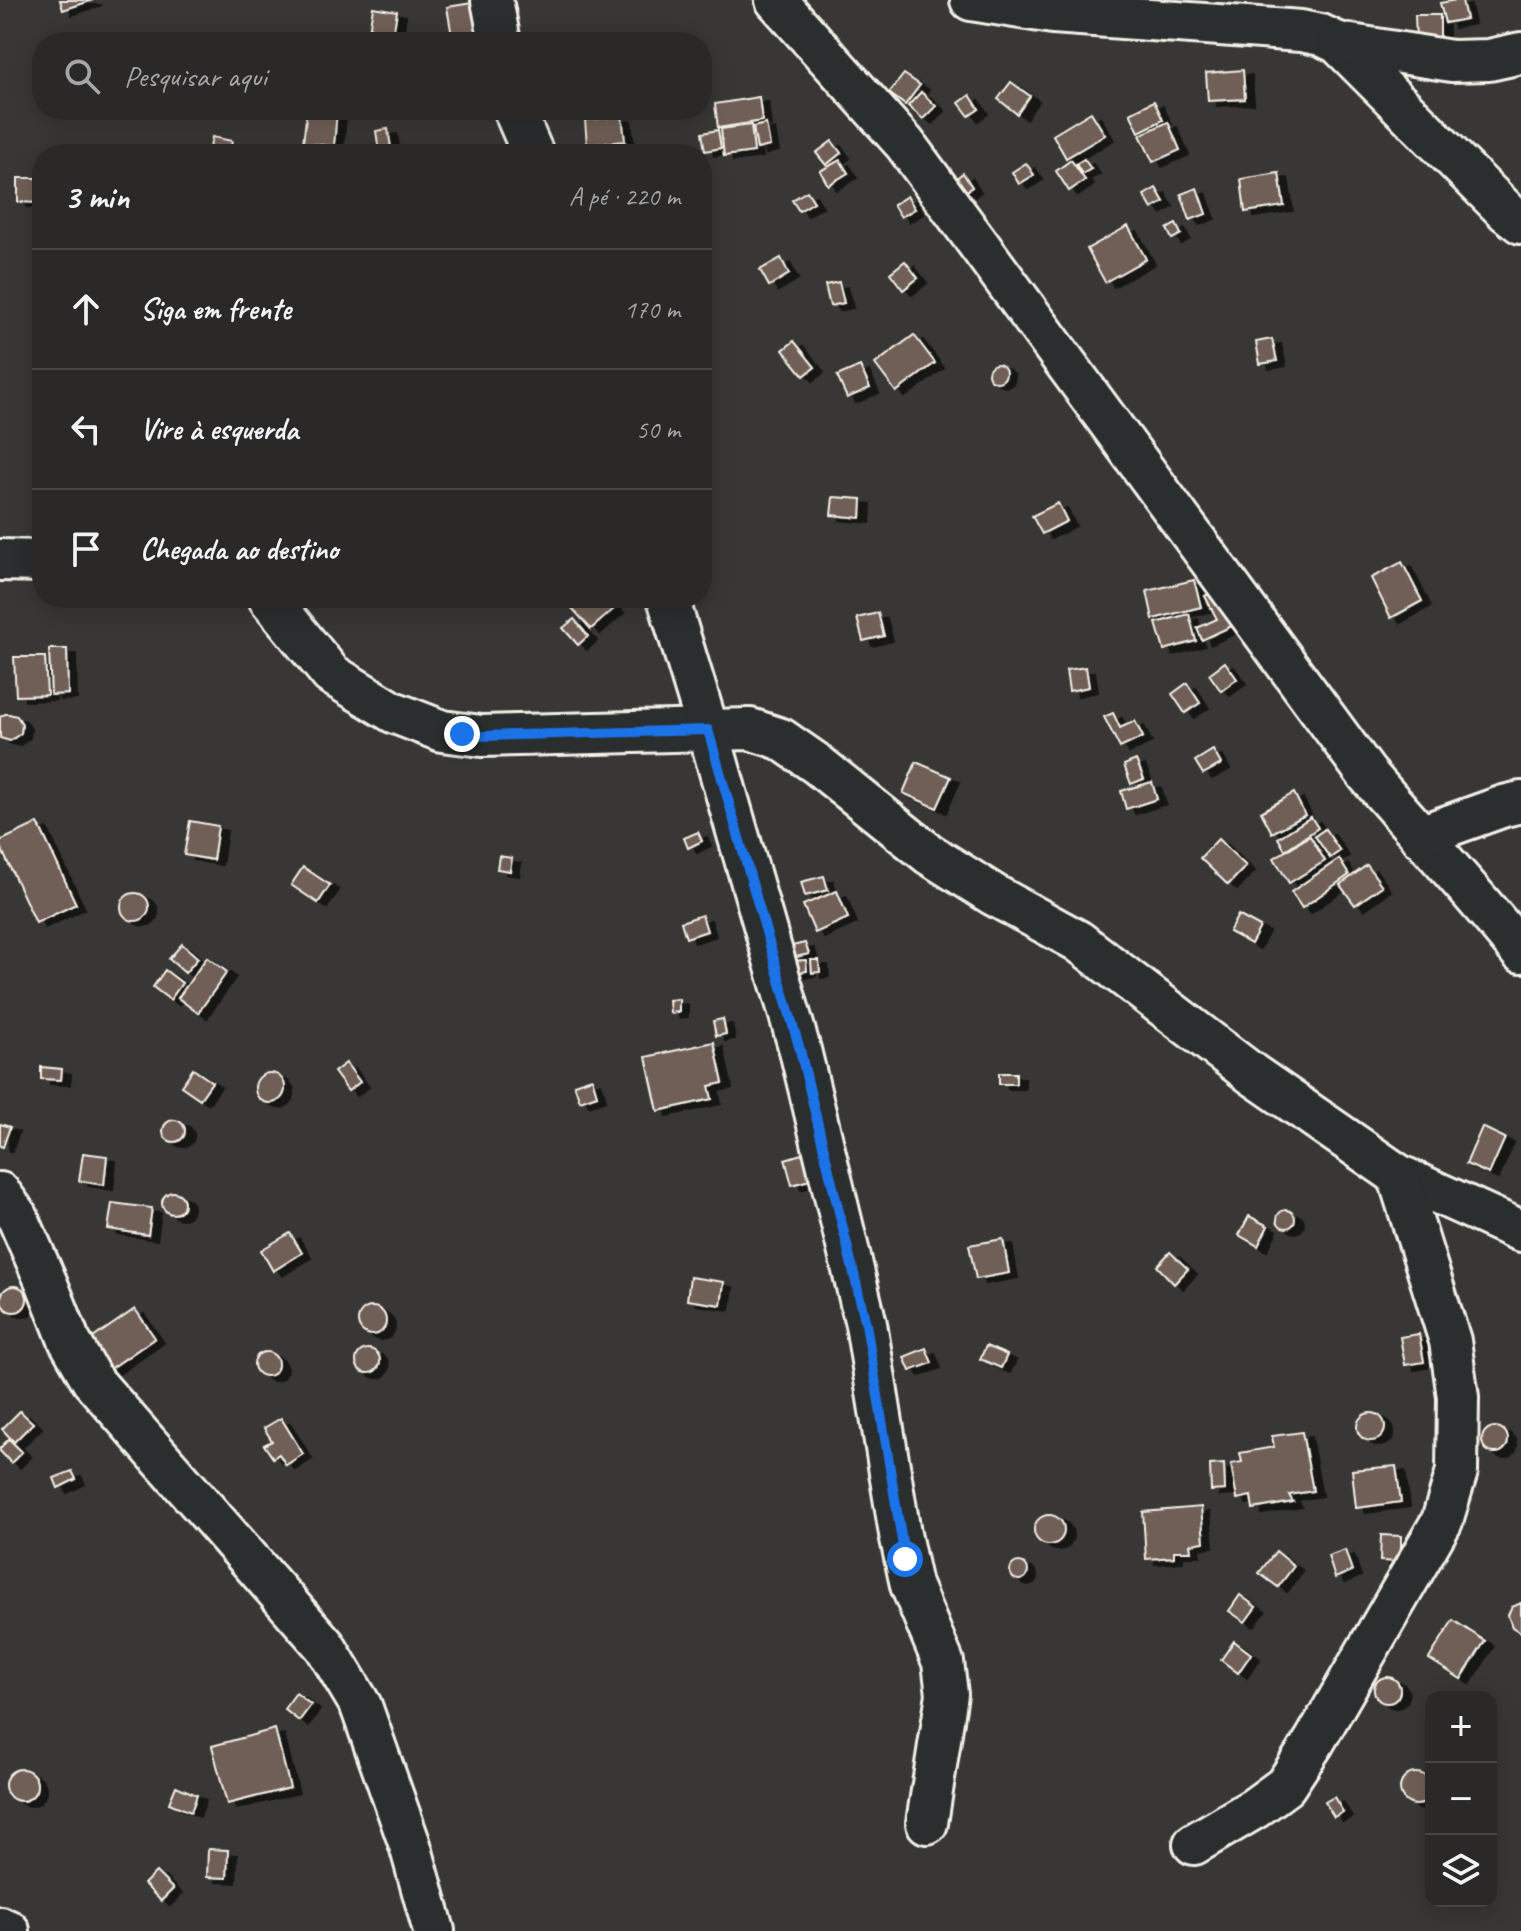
<!DOCTYPE html>
<html lang="pt">
<head>
<meta charset="utf-8">
<style>
	body { margin:0; font-family:Caveat,sans-serif; background:#363534; color:#f1f3f6 }
	.controls { position:absolute; right:24px; bottom:24px; display:grid; overflow:hidden; border-radius:16px; box-shadow:0 4px 20px #0003 }
	.controls button { width:72px; height:72px; display:grid; place-items:center; padding:0; border:0; border-bottom:2px solid #464545; background:#2a2928; color:#f1f3f6; font:40px sans-serif }
	.stop { position:absolute; width:24px; height:24px; margin:-18px; border:6px solid #1a73e8; border-radius:50%; background:#fff }
	.stop.end { background:#1a73e8; border-color:#fff; box-shadow:0 2px 8px #0008 }
	.list { margin:0; padding:0; list-style:none }
	h2 { display:flex; justify-content:space-between; align-items:center; height:104px; margin:0; padding:0 32px; font-size:34px }
	h2 small { font-size:26px; font-weight:400; color:#a5a6a8 }
	.list li { display:grid; grid-template-columns:52px 1fr auto; gap:24px; align-items:center; box-sizing:border-box; height:120px; padding:0 32px; border-top:2px solid #464545 }
	.list b { display:block; font-size:30px; white-space:nowrap }
	.list em { font-size:26px; font-style:normal; color:#a5a6a8 }
	.icon { flex:none; width:44px; height:44px; fill:none; stroke:currentColor; stroke-width:2; stroke-linecap:round; stroke-linejoin:round }
	.map { position:relative; flex:none; width:1521px; height:1931px; overflow:hidden }
	.search { position:absolute; background:#2a2928; box-shadow:0 4px 20px #0003; left:32px; top:32px; width:680px; height:88px; display:flex; align-items:center; gap:20px; box-sizing:border-box; padding:0 28px; border-radius:32px; color:#a5a6a8; font-size:30px }
	.panel { position:absolute; background:#2a2928; box-shadow:0 4px 20px #0003; left:32px; top:144px; width:680px; height:464px; border-radius:32px }
	.map>svg:first-child { display:block }
	.building { fill:#6f5f57; stroke:#f4f1e8; stroke-width:2; filter:url(#shadow) }
	.lines { fill:none; stroke-linecap:round; stroke-linejoin:round }
	.street-casing { stroke:#f4f1e8; stroke-width:46 }
	.street { stroke:#2a2d2e; stroke-width:40 }
	.route { stroke:#1a73e8; stroke-width:10 }
</style>
</head>
<body>
<div class="map">
<svg width="1521" height="1931" viewBox="0 0 1521 1931">
	<defs>
		<filter id="shadow"><feDropShadow dx="9" dy="5" stdDeviation="0" flood-color="#0009"/></filter>
	</defs>
	<rect width="100%" height="100%" fill="#383736"/>
	<filter id="ink" filterUnits="userSpaceOnUse"><feTurbulence type="fractalNoise" baseFrequency=".0125" numOctaves="2"/><feDisplacementMap in="SourceGraphic" scale="16" xChannelSelector="R" yChannelSelector="G"/><feConvolveMatrix kernelMatrix="1 2 1 2 8 2 1 2 1" color-interpolation-filters="sRGB"/></filter>
	<g filter="url(#ink)">
		<!-- building -->
		<g class="building">
			<path d="M60,0H93L63,10Z"/>
			<path d="M1456,0H1462L1466,19L1445,23L1440,3Z"/>
			<path d="M479,2L486,42H453L447,7Z"/>
			<path d="M373,7L397,11L392,42L368,38Z"/>
			<path d="M1415,15H1440V39L1416,40Z"/>
			<path d="M1243,70L1245,99L1208,101L1206,73Z"/>
			<path d="M904,74L920,85L905,105L889,93Z"/>
			<path d="M1011,82L1030,96L1017,114L998,99Z"/>
			<path d="M921,92L936,106L923,119L908,106Z"/>
			<path d="M970,95L979,109L969,116L959,103Z"/>
			<path d="M759,97L762,121L718,128L715,104Z"/>
			<path d="M1154,101L1163,120L1139,132L1130,113Z"/>
			<path d="M307,110H337L334,146L303,143Z"/>
			<path d="M1091,112L1105,135L1066,158L1053,135Z"/>
			<path d="M622,116L625,141L587,145L585,120Z"/>
			<path d="M1168,122L1180,150L1153,162L1140,135Z"/>
			<path d="M766,124L770,146L757,149L753,127Z"/>
			<path d="M751,125L754,152L724,156L721,129Z"/>
			<path d="M388,129L391,148L379,151L376,131Z"/>
			<path d="M718,130L721,148L705,151L702,133Z"/>
			<path d="M212,137L232,141L229,154L209,153Z"/>
			<path d="M832,141L841,153L826,165L816,153Z"/>
			<path d="M1084,159L1091,169L1082,174L1076,164Z"/>
			<path d="M840,160L848,173L828,185L820,171Z"/>
			<path d="M1071,160L1085,180L1069,191L1056,171Z"/>
			<path d="M1026,163L1034,175L1019,184L1012,172Z"/>
			<path d="M963,173L972,187L964,193L954,180Z"/>
			<path d="M1279,173L1284,206L1245,212L1241,179Z"/>
			<path d="M18,178H41L40,203L18,202Z"/>
			<path d="M1156,188L1164,202L1152,209L1144,195Z"/>
			<path d="M1197,188L1206,214L1190,220L1181,194Z"/>
			<path d="M807,191L814,202L799,211L792,200Z"/>
			<path d="M907,196L915,209L901,217L893,205Z"/>
			<path d="M1176,224L1181,234L1172,239L1167,229Z"/>
			<path d="M1128,226L1146,259L1105,282L1087,249Z"/>
			<path d="M781,258L789,274L769,286L760,270Z"/>
			<path d="M905,261L918,278L903,290L890,273Z"/>
			<path d="M839,282L844,303L830,306L825,285Z"/>
			<path d="M914,335L935,363L896,392L875,364Z"/>
			<path d="M1272,339L1277,361L1260,364L1256,342Z"/>
			<path d="M794,341L815,367L804,376L783,350Z"/>
			<circle cx="997" cy="373" r="9"/>
			<path d="M860,366L870,388L847,398L837,376Z"/>
			<path d="M833,497L862,499L861,518L831,515Z"/>
			<path d="M1058,503L1067,521L1042,534L1032,516Z"/>
			<path d="M1402,562L1422,601L1391,618L1371,578Z"/>
			<path d="M1194,580L1201,607L1153,619L1147,591Z"/>
			<path d="M1219,589L1236,624L1202,640L1197,628L1217,619L1205,596Z"/>
			<path d="M579,598H606L615,608L591,629L570,606Z"/>
			<path d="M878,613L884,636L863,641L857,618Z"/>
			<path d="M1189,614L1196,641L1164,650L1156,623Z"/>
			<path d="M574,619L588,636L578,645L563,628Z"/>
			<path d="M49,649H67L68,694L51,695Z"/>
			<path d="M14,657H45L47,695L16,696Z"/>
			<path d="M1225,662L1237,679L1221,691L1209,674Z"/>
			<path d="M1086,667L1089,687L1069,691L1066,670Z"/>
			<path d="M1187,683L1200,703L1185,713L1172,694Z"/>
			<path d="M1113,713L1120,728L1135,721L1143,737L1120,748L1104,717Z"/>
			<path d="M5,714H9L17,716L22,724L21,733L10,741L0,738V717Z"/>
			<path d="M1213,750L1221,764L1203,774L1195,761Z"/>
			<path d="M1136,760L1144,779L1131,784L1124,765Z"/>
			<path d="M916,762L951,777L937,808L903,793Z"/>
			<path d="M1152,782L1157,799L1126,809L1121,791Z"/>
			<path d="M1294,793L1305,815L1272,833L1261,812Z"/>
			<path d="M1311,817L1318,828L1285,850L1278,838Z"/>
			<path d="M190,821L218,826L213,860L184,855Z"/>
			<path d="M38,823L76,904L36,923L0,846V841Z"/>
			<path d="M1325,829L1340,851L1330,858L1315,836Z"/>
			<path d="M698,832L702,841L688,848L684,838Z"/>
			<path d="M1310,836L1325,861L1289,883L1274,858Z"/>
			<path d="M1218,839L1246,866L1228,885L1200,858Z"/>
			<path d="M499,856L512,858L510,871L497,869Z"/>
			<path d="M1339,859L1349,875L1302,908L1291,892Z"/>
			<path d="M1367,865L1382,886L1355,905L1340,885Z"/>
			<path d="M303,867L330,885L318,903L291,885Z"/>
			<path d="M824,876L828,890L805,896L801,882Z"/>
			<path d="M837,891L848,918L815,933L803,905Z"/>
			<circle cx="135" cy="907" r="14"/>
			<path d="M702,915L707,931L686,938L681,922Z"/>
			<path d="M1238,915L1260,927L1251,944L1229,932Z"/>
			<path d="M805,943L809,954L791,958L788,947Z"/>
			<path d="M182,944L198,958L185,973L169,959Z"/>
			<path d="M207,957L227,972L198,1013L178,998Z"/>
			<path d="M806,960L807,971L794,973L792,961Z"/>
			<path d="M811,960H819L820,972L812,973Z"/>
			<path d="M165,970L182,983L170,1000L153,987Z"/>
			<path d="M679,999V1012L670,1013L669,1000Z"/>
			<path d="M723,1019L726,1034L716,1036L713,1021Z"/>
			<path d="M714,1042L723,1083L709,1086L712,1099L658,1111L646,1057Z"/>
			<path d="M346,1063L360,1082L348,1091L334,1072Z"/>
			<path d="M41,1067L62,1069L61,1080L41,1079Z"/>
			<path d="M193,1069L212,1082L200,1099L181,1086Z"/>
			<rect x="999" y="1073" width="17" height="11"/>
			<circle cx="270" cy="1088" r="15"/>
			<path d="M592,1078L597,1095L580,1101L574,1084Z"/>
			<circle cx="174" cy="1131" r="11"/>
			<path d="M0,1124L10,1127L3,1147L0,1146Z"/>
			<path d="M1482,1127L1505,1138L1489,1174L1466,1164Z"/>
			<path d="M83,1153L107,1156L104,1185L79,1181Z"/>
			<path d="M805,1153L813,1179L792,1185L785,1159Z"/>
			<circle cx="173" cy="1203" r="11"/>
			<path d="M112,1203L152,1208L148,1235L108,1229Z"/>
			<circle cx="1286" cy="1219" r="9"/>
			<path d="M1249,1216L1268,1226L1258,1246L1239,1235Z"/>
			<path d="M290,1233L302,1253L273,1271L261,1250Z"/>
			<path d="M1003,1239L1009,1273L976,1279L969,1245Z"/>
			<path d="M1170,1252L1188,1269L1174,1284L1157,1266Z"/>
			<path d="M690,1277L724,1282L721,1305L687,1300Z"/>
			<circle cx="14" cy="1299" r="13"/>
			<circle cx="372" cy="1321" r="14"/>
			<path d="M135,1309L155,1338L110,1369L90,1340Z"/>
			<path d="M1419,1334L1424,1362L1405,1365L1400,1337Z"/>
			<path d="M986,1346L1007,1355L1001,1368L980,1359Z"/>
			<path d="M926,1348L932,1363L910,1371L904,1357Z"/>
			<circle cx="368" cy="1361" r="12"/>
			<circle cx="266" cy="1364" r="12"/>
			<path d="M20,1411L33,1423L14,1442L2,1429Z"/>
			<circle cx="1371" cy="1427" r="14"/>
			<path d="M281,1418L303,1454L286,1465L279,1454L273,1458L264,1445L272,1441L264,1428Z"/>
			<circle cx="1495" cy="1440" r="13"/>
			<path d="M1302,1432L1313,1491L1289,1495L1293,1502L1253,1509L1251,1496L1237,1499L1231,1464L1242,1462L1240,1453L1274,1447L1272,1436Z"/>
			<path d="M9,1439L22,1452L11,1463L0,1451V1448Z"/>
			<path d="M1224,1464L1225,1490L1211,1491L1210,1465Z"/>
			<path d="M1396,1466L1401,1502L1356,1508L1352,1470Z"/>
			<path d="M72,1471L76,1479L58,1488L54,1478Z"/>
			<path d="M1201,1507L1204,1542L1190,1544L1191,1551H1174V1557L1146,1559L1143,1512Z"/>
			<circle cx="1049" cy="1530" r="15"/>
			<path d="M1381,1535L1401,1536V1562L1380,1561Z"/>
			<path d="M1345,1550L1352,1571L1335,1578L1328,1556Z"/>
			<path d="M1276,1551L1294,1566L1278,1587L1259,1573Z"/>
			<circle cx="1019" cy="1571" r="9"/>
			<path d="M1240,1595L1256,1607L1245,1622L1229,1611Z"/>
			<path d="M1521,1603V1632H1520L1512,1627L1508,1615L1512,1607Z"/>
			<path d="M1453,1620L1485,1641L1461,1679L1429,1659Z"/>
			<path d="M1234,1641L1251,1654L1238,1673L1221,1660Z"/>
			<circle cx="1387" cy="1690" r="13"/>
			<path d="M296,1693L311,1705L299,1721L284,1709Z"/>
			<path d="M275,1729L290,1788L227,1804L212,1746Z"/>
			<circle cx="21" cy="1785" r="16"/>
			<circle cx="1416" cy="1789" r="16"/>
			<path d="M176,1786L197,1795L191,1812L169,1803Z"/>
			<path d="M1334,1797L1343,1812L1334,1817L1325,1802Z"/>
			<path d="M208,1849L228,1850L227,1878L207,1877Z"/>
			<path d="M156,1872L173,1889L161,1901L144,1884Z"/>
		</g>
		<g class="lines">
			<!-- street casing -->
			<g class="street-casing">
				<g id="street">
					<path d="M492,0L500,42"/>
					<path d="M776,0L905,144L1367,774C1418,834 1472,890 1521,952"/>
					<path d="M971,0L1053,13L1301,31L1321,35L1338,43L1507,212L1521,223"/>
					<path d="M1338,43L1452,61L1489,60L1521,53"/>
					<path d="M514,110L533,154"/>
					<path d="M0,560L42,561"/>
					<path d="M269,598L331,674L393,712L442,731L482,736L750,729L781,739L817,764L929,854L994,895L1078,941L1252,1074L1398,1175L1521,1231"/>
					<path d="M668,598L708,730L800,1050L866,1324L900,1534L911,1585L943,1662L947,1694L927,1823"/>
					<path d="M1420,836L1504,806L1521,802"/>
					<path d="M0,1193L18,1218L47,1284L69,1340L92,1380L325,1646L361,1706L410,1845L434,1931"/>
					<path d="M1194,1844L1255,1808L1285,1786L1314,1742L1442,1521L1457,1471L1458,1397L1450,1341L1398,1175"/>
					<path d="M0,1927L9,1931"/>
				</g>
			</g>
			<!-- street -->
			<use href="#street" class="street"/>
		</g>
	</g>
	<g class="lines" filter="url(#ink)">
		<!-- route -->
		<path class="route" d="M462,734L482,736L708,730L800,1050L866,1324L905,1559"/>
	</g>
</svg>
<div class="controls">
<button>+</button>
<button>−</button>
<button><svg class="icon" aria-label="layers" viewBox="0 0 24 24"><path d="M12 4l9 5-9 5-9-5zM3 14l9 5 9-5"/></svg></button>
</div>
<div class="stop" style="left:905px;top:1559px"></div>
<div class="stop end" style="left:462px;top:734px"></div>
<div class="search"><svg class="icon" aria-label="search" viewBox="0 0 24 24"><circle cx="10" cy="10" r="6"/><path d="M15 15l6 6"/></svg>Pesquisar aqui</div>
<section class="panel">
<h2>3 min<small>A pé · 220 m</small></h2>
<ul class="list">
<li><svg class="icon" aria-label="ahead" viewBox="0 0 24 24"><path d="M12 20V5M6 11l6-6 6 6"/></svg><div><b>Siga em frente</b></div><em>170 m</em></li>
<li><svg class="icon" aria-label="left" viewBox="0 0 24 24"><path d="M17 20v-9H6M10 6l-5 5 5 5"/></svg><div><b>Vire à esquerda</b></div><em>50 m</em></li>
<li><svg class="icon" aria-label="arrive" viewBox="0 0 24 24"><path d="M6 21V4h12l-3 4 3 4H6"/></svg><div><b>Chegada ao destino</b></div></li>
</ul>
</section>
</div>
</body>
</html>
